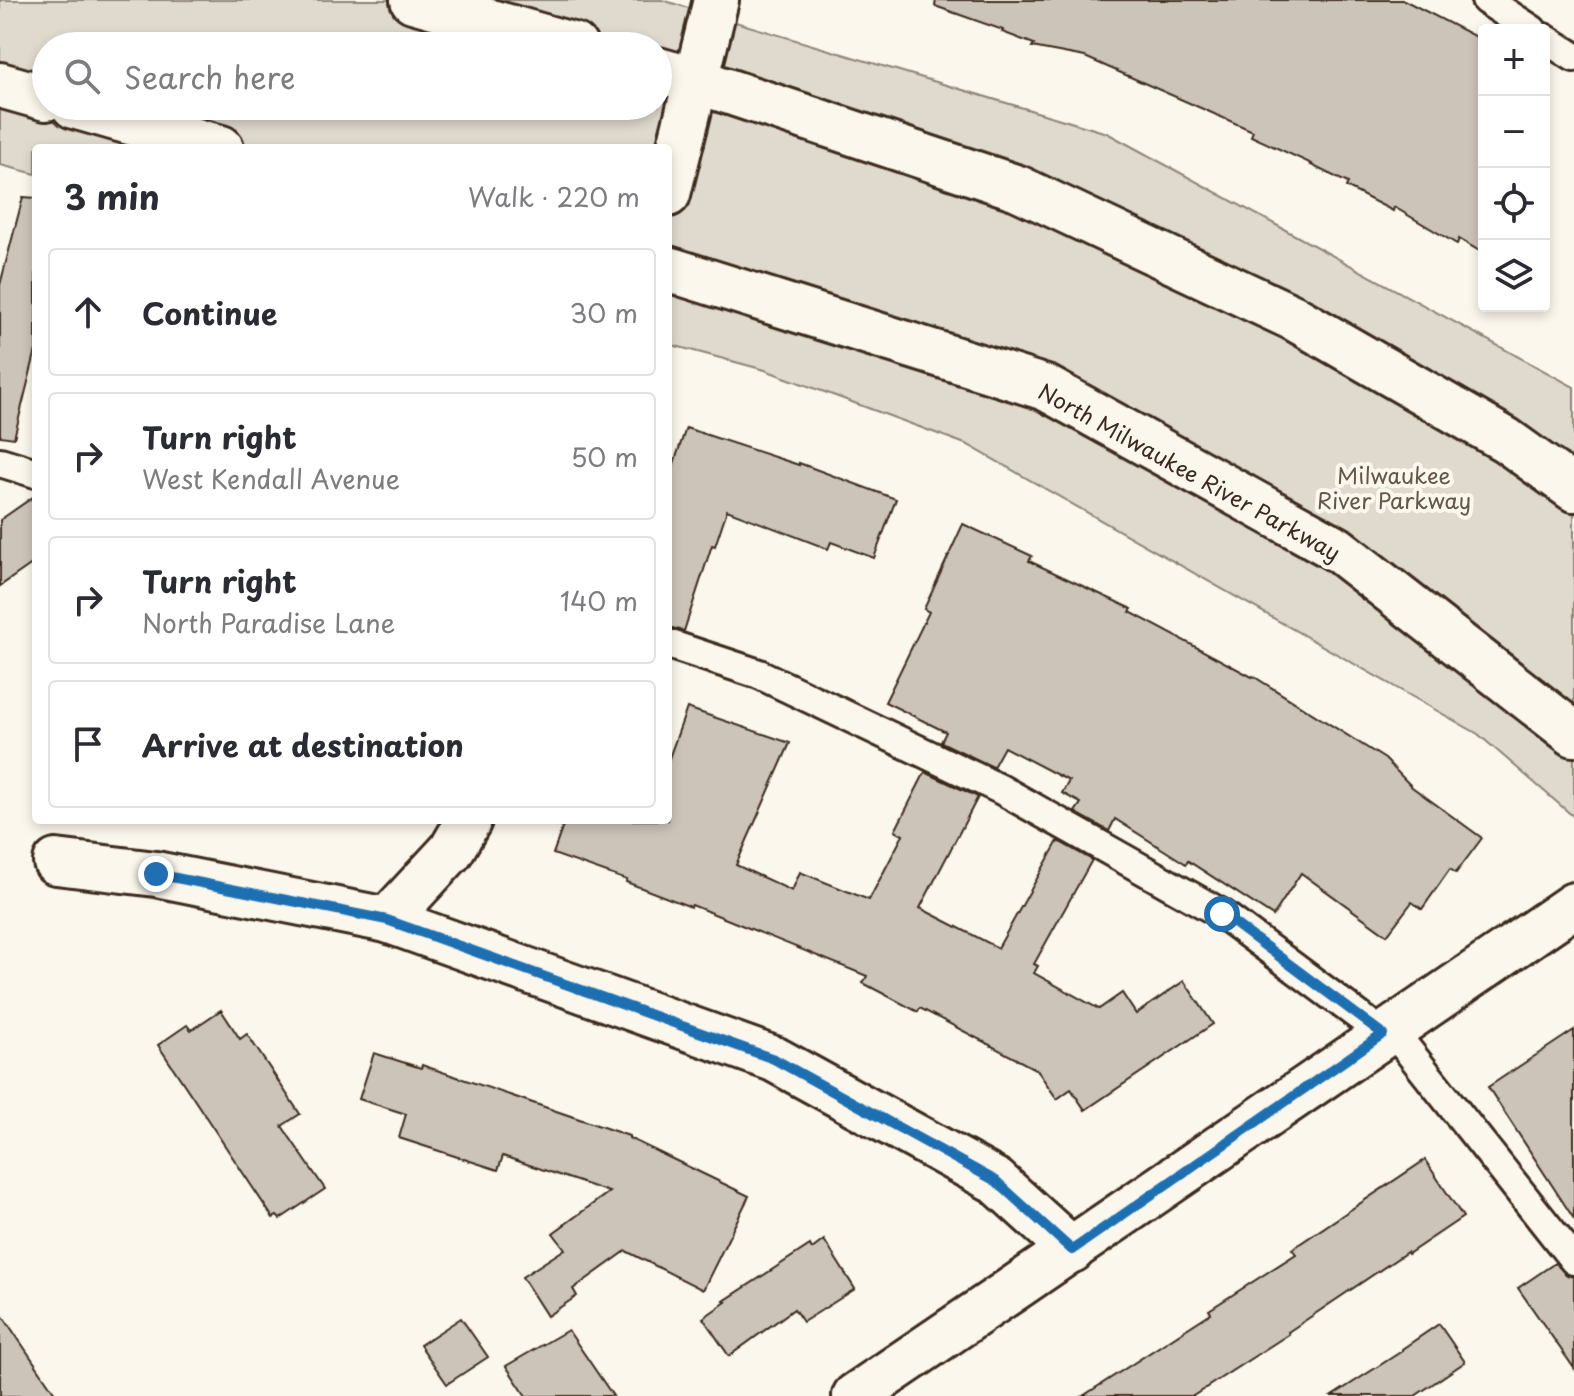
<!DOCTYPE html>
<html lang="en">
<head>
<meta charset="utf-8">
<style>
	body { margin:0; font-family:"Playpen Sans",sans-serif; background:#f2f2f3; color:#2b2b33 }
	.controls { position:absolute; right:24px; top:24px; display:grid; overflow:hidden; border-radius:8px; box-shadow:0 4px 12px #0003 }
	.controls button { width:72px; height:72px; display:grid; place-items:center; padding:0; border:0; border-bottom:2px solid #e1e1e2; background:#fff; color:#2b2b33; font:40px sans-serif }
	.stop { position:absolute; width:24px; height:24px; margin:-18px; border:6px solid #1f6fb2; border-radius:50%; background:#fff }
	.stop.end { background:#1f6fb2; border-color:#fff; box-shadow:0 2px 8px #0008 }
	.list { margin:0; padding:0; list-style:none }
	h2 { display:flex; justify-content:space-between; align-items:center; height:104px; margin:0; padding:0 32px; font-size:34px }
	h2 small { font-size:26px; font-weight:400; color:#7c7c81 }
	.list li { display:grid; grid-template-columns:52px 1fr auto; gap:24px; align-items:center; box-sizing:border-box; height:128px; margin:0 16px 16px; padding:0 16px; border:2px solid #e1e1e2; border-radius:8px }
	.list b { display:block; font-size:30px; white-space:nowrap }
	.list p { margin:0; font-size:26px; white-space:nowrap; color:#7c7c81 }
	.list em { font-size:26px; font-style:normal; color:#7c7c81 }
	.icon { flex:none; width:44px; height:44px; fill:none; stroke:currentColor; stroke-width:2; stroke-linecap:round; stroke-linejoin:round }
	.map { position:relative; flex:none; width:1574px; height:1396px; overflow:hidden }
	.search { position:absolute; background:#fff; box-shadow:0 4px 12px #0003; left:32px; top:32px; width:640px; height:88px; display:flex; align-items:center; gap:20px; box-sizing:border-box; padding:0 28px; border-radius:44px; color:#7c7c81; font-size:30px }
	.panel { position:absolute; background:#fff; box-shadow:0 4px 12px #0003; left:32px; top:144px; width:640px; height:680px; border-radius:8px }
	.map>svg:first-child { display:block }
	.green { fill:#dfd9ce; stroke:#8d8276; stroke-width:2; fill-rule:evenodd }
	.building { fill:#ccc4b9; stroke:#3b2a1e; stroke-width:2 }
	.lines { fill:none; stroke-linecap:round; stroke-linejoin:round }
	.service-casing { stroke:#3b2a1e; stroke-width:34 }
	.minor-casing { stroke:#3b2a1e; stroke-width:50 }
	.tertiary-casing { stroke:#3b2a1e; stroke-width:50 }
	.service { stroke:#fbf7ec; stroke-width:28 }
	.minor { stroke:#fbf7ec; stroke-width:44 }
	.tertiary { stroke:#fbf7ec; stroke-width:44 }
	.route { stroke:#1f6fb2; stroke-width:10 }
	.labels { text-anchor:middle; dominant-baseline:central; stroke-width:8; stroke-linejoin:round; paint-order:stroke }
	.street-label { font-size:22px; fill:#3b2a1e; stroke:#fbf7ec }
	.park-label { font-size:22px; fill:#64564a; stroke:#fbf7ec }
</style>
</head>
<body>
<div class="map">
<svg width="1574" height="1396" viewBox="0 0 1574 1396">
	<rect width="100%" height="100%" fill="#fbf7ec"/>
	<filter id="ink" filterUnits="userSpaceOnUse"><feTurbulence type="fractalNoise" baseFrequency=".0125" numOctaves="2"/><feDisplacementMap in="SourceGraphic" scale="16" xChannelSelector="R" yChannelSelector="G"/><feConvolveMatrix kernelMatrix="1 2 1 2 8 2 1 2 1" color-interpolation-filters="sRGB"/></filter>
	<g filter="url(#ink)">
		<!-- green -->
		<path class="green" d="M0,0H662L1107,133L1574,387V817L1478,734L968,445L765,370L668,344V148H36V174L0,165ZM46,46H658V106H46Z"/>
		<!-- building -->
		<g class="building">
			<path d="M936,0H1404L1484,41V252L1483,253L1459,239L1457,244L1394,207L1393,211L1346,187L1348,183L1311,165L1312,164L1251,136L1253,131L1085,57L1032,47L1034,44L1002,32L1003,30L935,6Z"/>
			<path d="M23,197L36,198V350L14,438L0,436V285Z"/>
			<path d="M686,428L799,465V463L896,499L874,558L831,542L828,549L727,510L715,546L712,545L684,631L668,627V481Z"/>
			<path d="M36,495V561L0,586V520Z"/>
			<path d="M963,524L1032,556L1029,561L1132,609L1130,612L1252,677L1253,676L1385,759L1412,787L1482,838L1456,873L1450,869L1422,909L1412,902L1387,935L1301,873L1273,916L1188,861L1186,864L1115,819L1109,831L1075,812L1081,803L1062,793L1069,781L1004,747L993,767L941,742L946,732L885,702L929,612L924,609Z"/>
			<path d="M687,708L790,743L736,865L792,891L800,872L869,900L903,835L895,831L925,772L978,797L920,908L998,948L1058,841L1092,860L1034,964L1038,966L1034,973L1099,1009L1122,993L1136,1014L1184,981L1213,1024L1085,1110L1071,1089L1057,1099L1037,1070L920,1008L918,1012L863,983L867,976L692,905L691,907L626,882L627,880L553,854L565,820H668V761Z"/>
			<path d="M221,1010L240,1039L247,1034L300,1114L282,1126L325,1189L280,1219L277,1216L273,1218L158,1045L187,1025L191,1030Z"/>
			<path d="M1574,1030V1219L1488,1087Z"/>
			<path d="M374,1053L421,1068L422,1065L629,1136V1138L749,1196L703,1290L626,1251L573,1289L577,1296L547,1316L522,1277L565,1249L553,1233L609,1192L503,1156L498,1170L399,1138L406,1114L359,1099Z"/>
			<path d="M1425,1160L1463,1217L1408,1254L1407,1252L1288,1332L1289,1334L1193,1396H1083L1211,1313L1209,1310L1296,1254L1292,1249Z"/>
			<path d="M824,1240L855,1289L803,1322L794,1309L729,1356L703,1318L726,1302L724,1301L810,1245L812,1249Z"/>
			<path d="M1555,1263L1567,1275L1574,1277V1368L1518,1288Z"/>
			<path d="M0,1312L57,1396H0Z"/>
			<path d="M461,1318L488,1357L447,1384L420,1345Z"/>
			<path d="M1439,1324L1465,1362L1415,1396H1332L1402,1351V1349Z"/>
			<path d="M568,1330L613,1396H526L506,1366Z"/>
		</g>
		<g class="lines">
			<!-- service casing -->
			<g class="service-casing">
				<g id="service">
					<path d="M1486,0L1532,30"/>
					<path d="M1544,38L1574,57"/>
					<path d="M0,462L36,473"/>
					<path d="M668,644L759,674L1000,789L1222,914L1383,1034"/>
					<path d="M1391,1029L1574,1260"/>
				</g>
			</g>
			<!-- minor casing -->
			<g class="minor-casing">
				<g id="minor">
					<path d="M668,194L716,0"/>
					<path d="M56,862L156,874L387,920L774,1059L996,1181L1072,1250"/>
					<path d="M387,920L451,851L469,820"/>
					<path d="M855,1396C1096,1234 1334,1067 1574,905"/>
				</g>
			</g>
			<!-- tertiary casing -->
			<g class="tertiary-casing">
				<g id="tertiary">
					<path d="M413,0L575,46"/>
					<path d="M658,70L697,81L1018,188L1294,318L1506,440L1574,489"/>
					<path d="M0,85L46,98"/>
					<path d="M74,106L221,148"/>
					<path d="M668,269L1046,388L1337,549L1574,734"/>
				</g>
			</g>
			<!-- service -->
			<use href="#service" class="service"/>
			<!-- minor -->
			<use href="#minor" class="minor"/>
			<!-- tertiary -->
			<use href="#tertiary" class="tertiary"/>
		</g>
	</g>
	<g class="lines" filter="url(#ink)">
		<!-- route -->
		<path class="route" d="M156,874L387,920L774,1059L996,1181L1072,1250L1383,1034L1222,914"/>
	</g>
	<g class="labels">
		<!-- street labels -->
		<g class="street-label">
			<text transform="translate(1190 471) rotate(29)">North Milwaukee River Parkway</text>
		</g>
		<!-- park labels -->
		<g class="park-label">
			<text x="1394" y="474">Milwaukee<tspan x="1394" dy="25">River Parkway</tspan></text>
		</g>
	</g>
</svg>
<div class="controls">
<button>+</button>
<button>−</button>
<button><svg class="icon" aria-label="locate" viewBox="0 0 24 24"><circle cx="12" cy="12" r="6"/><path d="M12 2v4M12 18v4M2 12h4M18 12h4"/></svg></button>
<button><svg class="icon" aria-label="layers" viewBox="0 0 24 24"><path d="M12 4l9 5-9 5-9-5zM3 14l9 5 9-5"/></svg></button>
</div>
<div class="stop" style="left:1222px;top:914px"></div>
<div class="stop end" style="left:156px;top:874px"></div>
<div class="search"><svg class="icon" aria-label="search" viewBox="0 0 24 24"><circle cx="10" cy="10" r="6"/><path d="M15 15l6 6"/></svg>Search here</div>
<section class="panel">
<h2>3 min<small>Walk · 220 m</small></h2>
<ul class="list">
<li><svg class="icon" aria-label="ahead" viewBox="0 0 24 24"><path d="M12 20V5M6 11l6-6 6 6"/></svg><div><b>Continue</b></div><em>30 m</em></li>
<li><svg class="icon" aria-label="right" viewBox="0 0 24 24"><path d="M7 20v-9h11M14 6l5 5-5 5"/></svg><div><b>Turn right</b><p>West Kendall Avenue</p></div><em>50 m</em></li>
<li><svg class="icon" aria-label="right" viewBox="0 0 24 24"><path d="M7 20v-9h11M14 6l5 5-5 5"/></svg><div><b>Turn right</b><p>North Paradise Lane</p></div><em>140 m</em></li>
<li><svg class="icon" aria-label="arrive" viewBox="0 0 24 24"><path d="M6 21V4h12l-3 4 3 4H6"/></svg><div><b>Arrive at destination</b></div></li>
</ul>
</section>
</div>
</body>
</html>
